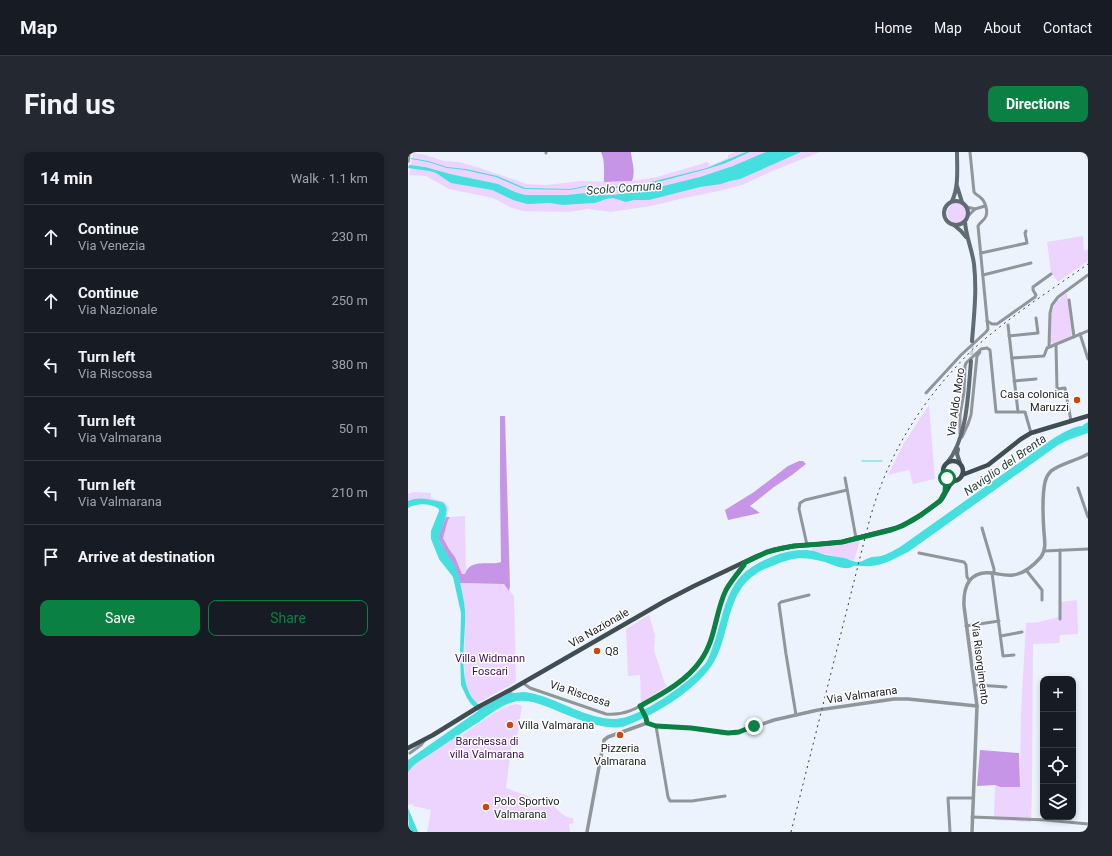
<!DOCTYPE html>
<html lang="en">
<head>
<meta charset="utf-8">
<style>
	body { margin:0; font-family:Roboto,sans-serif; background:#242831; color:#f1f3f6 }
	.controls { position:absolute; right:12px; bottom:12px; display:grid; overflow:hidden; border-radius:8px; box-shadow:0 2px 6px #0003 }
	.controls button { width:36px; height:36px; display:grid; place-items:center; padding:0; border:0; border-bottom:1px solid #363941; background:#171b24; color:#f1f3f6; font:20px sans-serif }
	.stop { position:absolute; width:12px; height:12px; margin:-9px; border:3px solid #0b8043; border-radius:50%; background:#fff }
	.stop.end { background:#0b8043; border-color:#fff; box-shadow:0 1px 4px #0008 }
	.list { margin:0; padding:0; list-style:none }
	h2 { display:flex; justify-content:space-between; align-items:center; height:52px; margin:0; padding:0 16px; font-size:17px }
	h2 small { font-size:13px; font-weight:400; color:#9ea1a6 }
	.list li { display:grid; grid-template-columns:26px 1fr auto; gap:12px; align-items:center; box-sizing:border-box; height:64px; padding:0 16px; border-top:1px solid #363941 }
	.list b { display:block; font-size:15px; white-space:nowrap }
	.list p { margin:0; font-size:13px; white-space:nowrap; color:#9ea1a6 }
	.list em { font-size:13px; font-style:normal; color:#9ea1a6 }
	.actions { display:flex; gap:8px; padding:12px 16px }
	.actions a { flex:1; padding:9px 0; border:1px solid #0b8043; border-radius:8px; text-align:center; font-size:14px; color:#0b8043 }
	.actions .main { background:#0b8043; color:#fff }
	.icon { flex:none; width:22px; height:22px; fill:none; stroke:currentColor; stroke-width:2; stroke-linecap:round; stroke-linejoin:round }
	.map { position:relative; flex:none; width:680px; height:680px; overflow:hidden; border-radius:8px }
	header { display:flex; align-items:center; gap:24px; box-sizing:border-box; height:56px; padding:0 20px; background:#171b24; border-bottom:1px solid #363941 }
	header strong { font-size:19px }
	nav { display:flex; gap:22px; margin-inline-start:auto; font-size:14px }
	.intro { display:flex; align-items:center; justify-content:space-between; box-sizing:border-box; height:96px; padding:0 24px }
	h1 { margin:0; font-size:28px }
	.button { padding:10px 18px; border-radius:8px; background:#0b8043; color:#fff; font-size:14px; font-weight:700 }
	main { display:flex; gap:24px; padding:0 24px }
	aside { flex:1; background:#171b24; border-radius:8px; box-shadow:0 2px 6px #0003 }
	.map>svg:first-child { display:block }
	.green { fill:#edd4fe }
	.forest { fill:#c795e7 }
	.water { fill:#44dfde }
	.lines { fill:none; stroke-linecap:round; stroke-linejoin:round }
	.stream { stroke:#44dfde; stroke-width:1 }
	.secondary-tunnel { stroke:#ccd3db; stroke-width:4; stroke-dasharray:4 2; stroke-linecap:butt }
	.minor { stroke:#8f979b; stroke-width:3 }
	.tertiary { stroke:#8f979b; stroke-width:3.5 }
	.secondary { stroke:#606c71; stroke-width:4 }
	.primary { stroke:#404e54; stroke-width:4.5 }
	.rail { stroke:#393d43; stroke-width:1; stroke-dasharray:2 4; stroke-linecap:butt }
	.route { stroke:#0b8043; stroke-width:5 }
	.poi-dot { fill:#cd4808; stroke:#fff; stroke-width:1.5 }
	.labels { text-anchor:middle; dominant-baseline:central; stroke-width:3; stroke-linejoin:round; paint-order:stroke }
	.poi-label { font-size:11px; fill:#1a1e23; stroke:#fff; text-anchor:start }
	.street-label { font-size:11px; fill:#1a1e23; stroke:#fff }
	.park-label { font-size:11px; fill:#3f0e57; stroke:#fff }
	.water-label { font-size:12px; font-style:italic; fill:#263f3f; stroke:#fff }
</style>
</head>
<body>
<header>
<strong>Map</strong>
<nav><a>Home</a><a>Map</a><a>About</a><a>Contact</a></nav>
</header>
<div class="intro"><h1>Find us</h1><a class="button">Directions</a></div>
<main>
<aside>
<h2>14 min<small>Walk · 1.1 km</small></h2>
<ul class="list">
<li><svg class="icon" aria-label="ahead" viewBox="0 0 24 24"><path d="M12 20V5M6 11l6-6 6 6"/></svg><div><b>Continue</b><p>Via Venezia</p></div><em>230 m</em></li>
<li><svg class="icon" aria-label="ahead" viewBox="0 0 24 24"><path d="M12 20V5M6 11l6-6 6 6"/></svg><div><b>Continue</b><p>Via Nazionale</p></div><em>250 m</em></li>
<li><svg class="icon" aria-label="left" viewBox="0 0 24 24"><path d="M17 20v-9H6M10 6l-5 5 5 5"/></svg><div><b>Turn left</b><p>Via Riscossa</p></div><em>380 m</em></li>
<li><svg class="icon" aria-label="left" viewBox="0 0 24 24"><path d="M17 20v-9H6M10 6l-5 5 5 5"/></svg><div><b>Turn left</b><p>Via Valmarana</p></div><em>50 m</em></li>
<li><svg class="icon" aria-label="left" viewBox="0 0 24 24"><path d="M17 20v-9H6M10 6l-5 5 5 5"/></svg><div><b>Turn left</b><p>Via Valmarana</p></div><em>210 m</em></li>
<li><svg class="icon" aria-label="arrive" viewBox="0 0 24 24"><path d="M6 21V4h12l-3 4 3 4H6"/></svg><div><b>Arrive at destination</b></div></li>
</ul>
<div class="actions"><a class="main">Save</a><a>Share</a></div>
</aside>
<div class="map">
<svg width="680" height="680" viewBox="0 0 680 680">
	<rect width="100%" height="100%" fill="#ecf3fc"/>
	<!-- green -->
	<g class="green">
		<path d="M327,0H412L362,20L334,33L311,39L272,47L243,54L203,60L180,57L161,60L115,59L104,56L85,46L41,37L18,24L1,23L5,1L18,3L36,9L51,10L69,15L119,32L139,33L173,29L208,30L224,29L249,25L300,10L301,14L320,6V3Z"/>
		<circle cx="549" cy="61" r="10"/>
		<path d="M675,84L676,99L680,97V109L650,130L643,120L639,90Z"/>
		<path d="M659,141L664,183L662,185L645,192L642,190C643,168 639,154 659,141Z"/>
		<path d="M521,253L527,327L505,332L501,318L480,323L496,291Z"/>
		<path d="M6,340L23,341V346L37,350L41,356L39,364L38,365L39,360L34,350C21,348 13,344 0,349V342Z"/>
		<path d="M57,364L58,418L57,422H54L47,405L41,397L35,386L40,368L42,365Z"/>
		<path d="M452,388L446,409C432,404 418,403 404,399V395L420,394Z"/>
		<path d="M52,431L96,432L106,444L108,530L68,552L59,537L57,528L56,512L57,458Z"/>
		<path d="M669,448L670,482L652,483L651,491L625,492L624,634L623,670L586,668L587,634L612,635L613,560L618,471L631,470L650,465L653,450Z"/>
		<path d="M241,463L247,483L246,498L257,532L259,534L233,551L232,523L220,524L218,477Z"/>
		<path d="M110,552L111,553L114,554L108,591L104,590L98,636L144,653C151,658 156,666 165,666L166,671L161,672L162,680H19L23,658L5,654V652L0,653V620C6,609 39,591 51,583L53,584C67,575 94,553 110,552Z"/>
	</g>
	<!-- forest -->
	<g class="forest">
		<path d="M193,0H223C224,12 228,18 224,29L196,30C196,20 197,9 193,0Z"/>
		<path d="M92,264H97L102,434L101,439L96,432L52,431L50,423L31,388V383L38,365H42L40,368L35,386L41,397L47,405L54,422H57C62,406 82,414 93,410L92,330Z"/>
		<path d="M391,309H395L398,312L384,323L366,335L342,354L352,361L320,368L317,358L346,340L380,314Z"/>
		<path d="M572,598L611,601L612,635H593L587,633L569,634Z"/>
	</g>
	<!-- water -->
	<g class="water">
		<path d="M338,0H342L318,11L299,17L239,33L223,35L197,37L177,35L162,38L116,37L88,25L57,18L39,16L20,10L3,7V6L20,9L39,15L58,17L89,24L117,36L162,37L177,34L197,35L221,34L239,31L299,16Z"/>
		<path d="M358,0H393L332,27L322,29L313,32L292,35L241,48H226L218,50L205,46L198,47L187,51L168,52L155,53L142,51L119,52L105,48L84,38L43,31L28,21L22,19L0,16L1,13L17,15L42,22L90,32L107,40L117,43H159L178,41L204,43L231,40L292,25L325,14Z"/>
		<path d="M680,270V281L660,288L650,293L500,400C488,406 476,413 463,414C457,415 451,413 445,414C444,415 442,416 440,416C434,417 422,412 417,410C395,404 385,405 364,414C359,416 353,418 348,422C320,440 322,476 309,504C296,534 247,563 217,574C196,581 158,562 137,554C128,551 120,548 110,549C94,551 79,565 66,573C47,585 29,598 10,610L5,614L0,620V608L70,559V558L63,552L59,546L53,533L52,502L53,461L45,425L31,407L23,387V379L31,359V357C22,351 9,351 0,356V349C13,344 21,348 34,350C46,357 31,377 31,388C37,400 48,412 51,425C53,436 56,447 57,458C59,485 45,540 75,555L103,540C107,542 111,540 115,540C119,540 123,541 127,542C154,549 179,567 207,567C231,567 281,531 296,513C300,509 302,502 304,497C316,466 316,429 349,412C363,404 381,397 398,398C405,398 411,401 418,403C424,404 430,405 436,406C441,407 445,410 450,410C455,410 457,407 461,406C465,404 469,405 473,404C480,402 486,398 492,395L646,286C655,281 665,274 675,274V273Z"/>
		<path d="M0,656L10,680H1Z"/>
	</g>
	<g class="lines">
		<!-- stream -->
		<path class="stream" d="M454,309H474"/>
		<!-- secondary-tunnel -->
		<path class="secondary-tunnel" d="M563,209L564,190"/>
		<!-- minor -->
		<g class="minor">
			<path d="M138,0V1"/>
			<path d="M559,55L567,57L577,54"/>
			<path d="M561,63L567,57"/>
			<path d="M573,101L619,91L617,81L618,79"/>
			<path d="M575,123L623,111"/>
			<path d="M661,148L666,185"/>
			<path d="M579,169L584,172H589L627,145L628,143L625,138V135L643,122"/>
			<path d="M600,173L610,260H617L623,281"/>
			<path d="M672,182L680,207"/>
			<path d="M601,184L630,181L628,166"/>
			<path d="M648,193L649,237L657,236L663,269"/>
			<path d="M641,195L642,161L644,153L650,145L680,123"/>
			<path d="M604,206L636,204L639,196L680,179"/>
			<path d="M606,229L628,227"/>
			<path d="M518,241L553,203L578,180L580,177L570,74C572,70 577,68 578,64C580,59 577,49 573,46C570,43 568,43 566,40L562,0"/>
			<path d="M552,282V263L556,240L557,214L558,211L573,197L579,196L582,198L588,260H610"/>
			<path d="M554,285L560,272L563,263L569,204L572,200"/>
			<path d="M437,326L448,386"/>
			<path d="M670,336L680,365"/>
			<path d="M574,376L586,417V421"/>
			<path d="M399,393L391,357L392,351L397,348L439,338"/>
			<path d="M636,399L680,397"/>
			<path d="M511,401L556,410L558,413L559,425L561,428"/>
			<path d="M618,418L634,438V448"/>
			<path d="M584,421L595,504L606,503"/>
			<path d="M652,467V398"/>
			<path d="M558,474L591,469"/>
			<path d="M593,484L614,480"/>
			<path d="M115,531L122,536L198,562C216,564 230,556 244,547C261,538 283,524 294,507C308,486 308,460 318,438C323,429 330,421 336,413V411"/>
			<path d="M567,533H570L598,535"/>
			<path d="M232,554L238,566L239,571"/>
			<path d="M388,563L378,502L371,452L373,450L401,443"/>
			<path d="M248,574L260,645L262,649H284L317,644"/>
			<path d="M2,601L13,593L16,589"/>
			<path d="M564,665L638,668L680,672"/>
			<path d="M542,680L540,646H565"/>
		</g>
		<!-- tertiary -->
		<g class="tertiary">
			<path d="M0,9L1,0"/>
			<path d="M179,680L196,588L200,585L239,571L248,574L283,576L316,581H328L366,568L410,558L486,547H500L569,554"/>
			<path d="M564,680L569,554L556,454C555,434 562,418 584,421C591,422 598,424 605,423C616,422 626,413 633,405C638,398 637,390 636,381C635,367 634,344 637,330C638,326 640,322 643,319C652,312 666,309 676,304L680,302"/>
		</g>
		<!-- secondary -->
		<g class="secondary">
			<path d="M549,34L554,50"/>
			<circle cx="548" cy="61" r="12"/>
			<path d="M544,49C551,35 549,16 549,0"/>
			<path d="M557,70C558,85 564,97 566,112C569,138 566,164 564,189"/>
			<path d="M546,73L553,79L558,85"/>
			<path d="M550,297L549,302L552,311"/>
			<path d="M539,311C560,285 560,241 563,209"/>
		</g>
		<!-- primary -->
		<g class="primary">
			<circle cx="545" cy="319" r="10"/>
			<path d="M554,323L580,313L613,287L623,281L680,264"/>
			<path d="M0,596L25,583L72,554L104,537L257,449L286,434L349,404L365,398L386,394L413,392L434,390L488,376L504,369L528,352L534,347L542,333L546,329"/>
		</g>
		<!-- rail -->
		<path class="rail" d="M383,680L461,370C476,315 501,269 538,226C548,215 558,203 570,193C604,163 643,138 680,112"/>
	</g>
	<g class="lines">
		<!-- route -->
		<path class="route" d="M346,574L331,580L320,581L283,576L248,574L239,571L238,566L232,554C254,542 279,529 293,508C308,487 307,460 318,438C323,429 330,421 336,413V411L359,400L375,396L386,394L413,392L434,390L483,378L494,374L513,363L532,349L537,340L538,325L539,326"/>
	</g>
	<!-- markers -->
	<g class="poi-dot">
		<circle cx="669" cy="248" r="4"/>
		<circle cx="189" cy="499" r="4"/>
		<circle cx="102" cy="573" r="4"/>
		<circle cx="212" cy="583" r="4"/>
		<circle cx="78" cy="655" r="4"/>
	</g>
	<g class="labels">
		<!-- poi labels -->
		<g class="poi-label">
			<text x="661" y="242" text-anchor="end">Casa colonica<tspan x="661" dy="13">Maruzzi</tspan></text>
			<text x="197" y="499">Q8</text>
			<text x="110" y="573">Villa Valmarana</text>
			<text x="212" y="596" text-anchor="middle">Pizzeria<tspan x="212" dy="13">Valmarana</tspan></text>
			<text x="86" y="649">Polo Sportivo<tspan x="86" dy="13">Valmarana</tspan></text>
		</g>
		<!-- street labels -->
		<g class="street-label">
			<text transform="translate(548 250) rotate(-82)">Via Aldo Moro</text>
			<text transform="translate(191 476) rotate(-30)">Via Nazionale</text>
			<text transform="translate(572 511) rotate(83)">Via Risorgimento</text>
			<text transform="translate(172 542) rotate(18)">Via Riscossa</text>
			<text transform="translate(454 543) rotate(-8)">Via Valmarana</text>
		</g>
		<!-- park labels -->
		<g class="park-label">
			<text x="82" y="506">Villa Widmann<tspan x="82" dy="13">Foscari</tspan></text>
			<text x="79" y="589">Barchessa di<tspan x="79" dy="13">villa Valmarana</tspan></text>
		</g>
		<!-- water labels -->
		<g class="water-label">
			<text transform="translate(216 36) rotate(-4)">Scolo Comuna</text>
			<text transform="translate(597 313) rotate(-35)">Naviglio del Brenta</text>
		</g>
	</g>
</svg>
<div class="controls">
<button>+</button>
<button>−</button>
<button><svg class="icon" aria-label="locate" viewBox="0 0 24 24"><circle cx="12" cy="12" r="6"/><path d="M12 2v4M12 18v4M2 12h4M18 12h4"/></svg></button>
<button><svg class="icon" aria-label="layers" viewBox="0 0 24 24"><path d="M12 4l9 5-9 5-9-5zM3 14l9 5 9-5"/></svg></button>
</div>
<div class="stop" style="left:539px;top:326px"></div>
<div class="stop end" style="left:346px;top:574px"></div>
</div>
</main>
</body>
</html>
